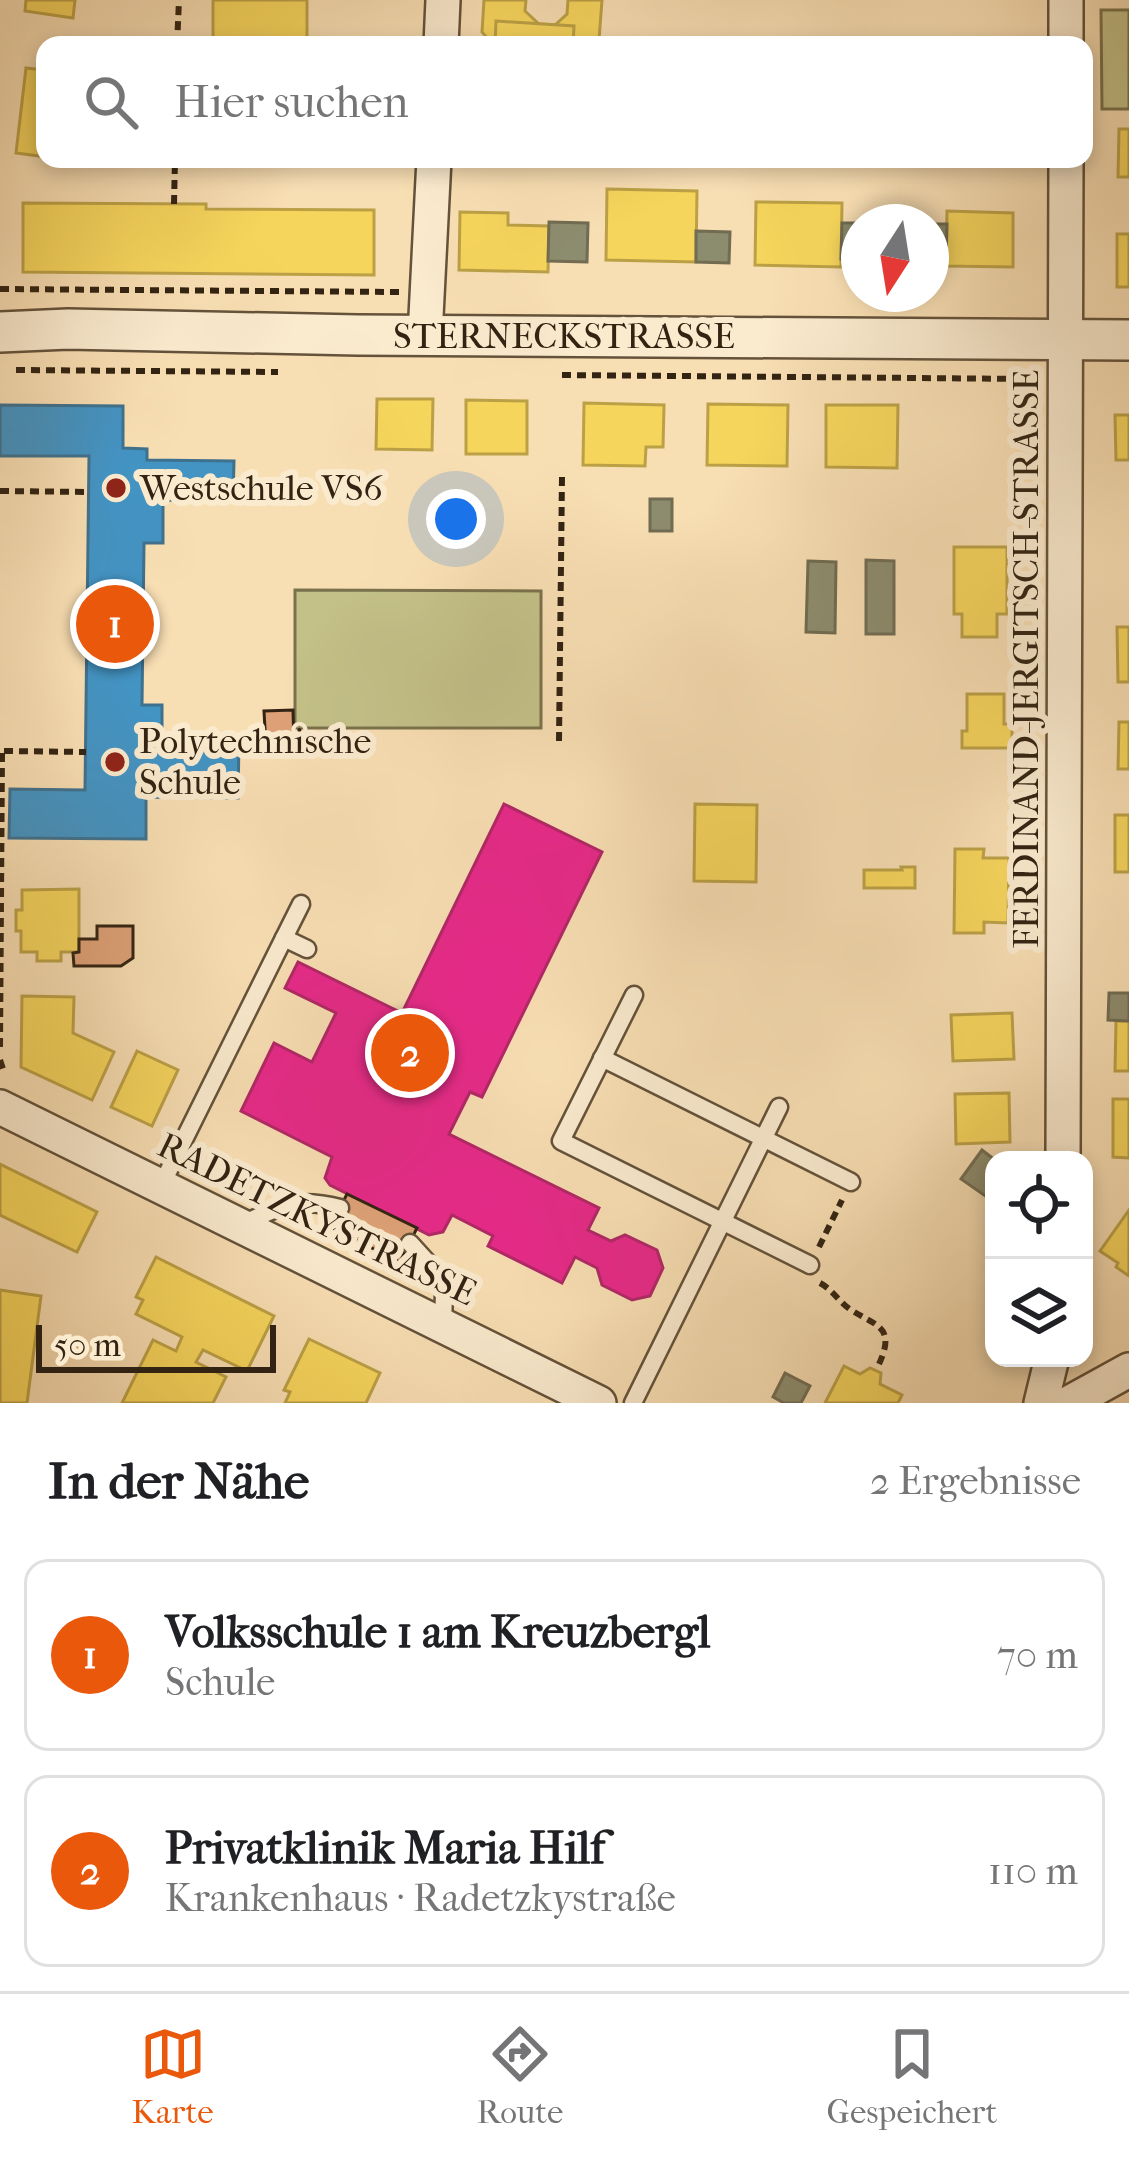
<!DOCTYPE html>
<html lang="de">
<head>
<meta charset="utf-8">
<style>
	body { margin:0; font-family:"IM FELL French Canon",serif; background:#f6f6f6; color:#202124 }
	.controls { position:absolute; right:36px; bottom:36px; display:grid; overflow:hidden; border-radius:24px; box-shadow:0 6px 18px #0003 }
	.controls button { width:108px; height:108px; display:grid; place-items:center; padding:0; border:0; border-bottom:3px solid #e0e0e0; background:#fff; color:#202124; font:60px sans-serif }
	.compass { position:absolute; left:841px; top:204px; width:108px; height:108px; border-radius:50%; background:#fff; box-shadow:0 6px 18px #0003; rotate:192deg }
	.scale { position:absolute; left:36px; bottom:30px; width:240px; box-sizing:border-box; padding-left:12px; border:6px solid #322312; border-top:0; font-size:33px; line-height:42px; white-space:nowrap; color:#322312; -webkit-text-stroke:9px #faeace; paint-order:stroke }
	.you { position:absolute; left:456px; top:519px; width:42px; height:42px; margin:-30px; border:9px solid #fff; border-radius:50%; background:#1a73e8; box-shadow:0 0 0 18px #1a73e833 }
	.badge { display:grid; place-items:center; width:78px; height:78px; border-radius:50%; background:#ea580c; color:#fff; font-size:39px; font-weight:700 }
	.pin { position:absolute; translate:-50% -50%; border:6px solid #fff; box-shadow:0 3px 12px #0006 }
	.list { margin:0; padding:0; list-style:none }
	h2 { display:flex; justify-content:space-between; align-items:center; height:156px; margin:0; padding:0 48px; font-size:51px }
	h2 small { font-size:39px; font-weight:400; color:#757577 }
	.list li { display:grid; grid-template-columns:78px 1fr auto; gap:36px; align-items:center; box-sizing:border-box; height:192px; margin:0 24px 24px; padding:0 24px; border:3px solid #e0e0e0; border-radius:24px }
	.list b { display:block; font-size:45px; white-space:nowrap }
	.list p { margin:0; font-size:39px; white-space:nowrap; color:#757577 }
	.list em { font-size:39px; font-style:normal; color:#757577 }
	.icon { flex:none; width:66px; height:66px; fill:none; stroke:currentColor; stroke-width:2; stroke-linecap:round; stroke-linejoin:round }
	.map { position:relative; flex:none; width:1129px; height:1403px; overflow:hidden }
	.search { position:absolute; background:#fff; box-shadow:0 6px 18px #0003; left:36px; right:36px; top:36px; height:132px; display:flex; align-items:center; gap:30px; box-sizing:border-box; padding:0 42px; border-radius:24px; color:#757577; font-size:45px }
	.sheet { height:588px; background:#fff }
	nav { display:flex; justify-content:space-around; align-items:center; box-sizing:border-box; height:168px; border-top:3px solid #e0e0e0; background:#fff; font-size:33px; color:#757577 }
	nav a { display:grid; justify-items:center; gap:6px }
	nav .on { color:#ea580c }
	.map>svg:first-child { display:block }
	.green { fill:#c3c088; stroke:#7a724d; stroke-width:3 }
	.homes { fill:#f6d55c; stroke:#bba046; stroke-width:3 }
	.schools { fill:#4393c3; stroke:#3e718e; stroke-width:3 }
	.health { fill:#e7298a; stroke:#b12766; stroke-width:3 }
	.industry { fill:#8c8c6e; stroke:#716c52; stroke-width:3 }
	.building { fill:#dea177; stroke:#322312; stroke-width:3 }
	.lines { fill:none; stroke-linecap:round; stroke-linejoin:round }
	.service-casing { stroke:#64523a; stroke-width:21 }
	.minor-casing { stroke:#64523a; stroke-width:38 }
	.tertiary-casing { stroke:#64523a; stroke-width:44 }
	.path { stroke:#322312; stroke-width:6; stroke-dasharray:9 6; stroke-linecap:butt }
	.service { stroke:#faeace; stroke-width:16 }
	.minor { stroke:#faeace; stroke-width:33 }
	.tertiary { stroke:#faeace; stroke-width:39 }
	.poi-dot { fill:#8f2418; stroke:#faeace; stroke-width:4.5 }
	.labels { text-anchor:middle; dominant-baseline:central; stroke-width:12; stroke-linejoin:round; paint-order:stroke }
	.street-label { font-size:36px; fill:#322312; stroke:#faeace }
	.poi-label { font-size:36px; fill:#322312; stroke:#faeace; text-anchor:start }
</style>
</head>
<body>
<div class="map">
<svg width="1129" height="1403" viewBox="0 0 1129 1403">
	<rect width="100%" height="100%" fill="#f8deb3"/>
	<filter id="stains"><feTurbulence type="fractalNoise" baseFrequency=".00167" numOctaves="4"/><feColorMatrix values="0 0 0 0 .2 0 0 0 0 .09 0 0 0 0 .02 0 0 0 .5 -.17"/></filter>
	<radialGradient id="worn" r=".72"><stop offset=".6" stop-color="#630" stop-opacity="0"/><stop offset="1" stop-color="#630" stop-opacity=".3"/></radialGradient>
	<!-- green -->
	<g class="green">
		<path d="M1101,10H1129V109H1102Z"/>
		<path d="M295,590L541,591V728H295Z"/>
	</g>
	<!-- homes -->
	<g class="homes">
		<path d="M26,0H75L73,18L25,11Z"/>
		<rect x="213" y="0" width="94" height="45"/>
		<path d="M484,0H526L525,11L539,24L555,25L567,14L568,0H602L599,40L594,45H493L482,32Z"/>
		<path d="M496,21L574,26L573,45H495Z"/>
		<path d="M26,68L45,70V101L39,156L16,153Z"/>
		<path d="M1119,129H1129V177H1118Z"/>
		<path d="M607,189L697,191L696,262L606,260Z"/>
		<path d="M756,202L842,203L841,267L755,265Z"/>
		<path d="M23,203L206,204V209L374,210V275L23,272Z"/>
		<path d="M947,211L1013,213V267L946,266Z"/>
		<path d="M460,212L508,213V225L549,226L548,272L459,270Z"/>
		<rect x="1117" y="234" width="12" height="53"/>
		<path d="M377,399H433L432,450L376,449Z"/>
		<path d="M466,400L527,401V454H466Z"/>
		<path d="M584,403L664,405L663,447H646L645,466L583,465Z"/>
		<path d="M708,404L788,405L787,466L707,465Z"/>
		<path d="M826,405H898L897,468L826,467Z"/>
		<path d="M1115,415H1129V460H1116Z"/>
		<path d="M954,547H1007V614H997V637H962V614H954Z"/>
		<path d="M1117,627H1129V682H1118Z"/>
		<path d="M967,694H1004V724H1012V748H962V731H967Z"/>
		<path d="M1119,722H1129V769H1118Z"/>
		<path d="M695,804L757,805L756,882L694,881Z"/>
		<rect x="1115" y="815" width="14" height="57"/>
		<path d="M955,849H984L983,858H1009L1008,923L984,922V933H954Z"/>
		<path d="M901,867H915V888H864V870H902Z"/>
		<path d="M79,889V952H61V961H37V952H21V931H16V910H22V890Z"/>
		<path d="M22,996L74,997L73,1033L114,1052L92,1100L21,1067Z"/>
		<path d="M1012,1013L1014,1059L953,1061L951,1015Z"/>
		<path d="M1116,1021H1129V1071H1115Z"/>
		<path d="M137,1051L178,1070L152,1126L111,1107Z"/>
		<path d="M1009,1093L1010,1142L956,1144L955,1094Z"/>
		<path d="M1113,1099H1129V1158L1113,1157Z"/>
		<path d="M0,1164L97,1212L77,1252L0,1215Z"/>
		<path d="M1129,1210V1276L1116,1267L1118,1263L1100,1251Z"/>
		<path d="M156,1257L274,1316L247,1371L203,1350L196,1362L226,1377L213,1403H122L153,1340L176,1351L182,1337L136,1314L143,1300L136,1297Z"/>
		<path d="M0,1290L41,1296L27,1403H0Z"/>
		<path d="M309,1339L380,1373L366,1403H285L290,1392L284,1390Z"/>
		<path d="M844,1366L860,1374L870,1368L881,1373L880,1384L902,1395L898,1403H825Z"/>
	</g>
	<!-- schools -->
	<path class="schools" d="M0,405L123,406V448L147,449V460L234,461L233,501L163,500V543H144L142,705H162V740L239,741L238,798L146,797V839L9,838L10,789L85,790L89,456H0Z"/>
	<!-- health -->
	<path class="health" d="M504,804L602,852L482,1097L470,1092L449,1134L599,1208L588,1230L611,1241L625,1235L657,1250L663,1268L650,1296L632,1300L602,1285L597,1268L575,1257L562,1283L488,1246L493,1236L452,1215L443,1232L429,1235L330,1185L325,1178L332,1157L241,1111L274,1043L312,1062L336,1013L285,988L298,962L402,1013Z"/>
	<!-- industry -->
	<g class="industry">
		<path d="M549,222L588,223L587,262L548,261Z"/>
		<path d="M842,223H859V259H841Z"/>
		<path d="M931,224H947L946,261L931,260Z"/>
		<path d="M696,231L730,232L729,263L696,262Z"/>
		<rect x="650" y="499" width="22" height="32"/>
		<path d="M866,560L894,561V634H866Z"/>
		<path d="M808,561L836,562L835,633L806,632Z"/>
		<path d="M1109,993H1129V1021L1108,1020Z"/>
		<path d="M982,1150L995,1160L994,1202L961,1179Z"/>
		<path d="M785,1373L810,1386L801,1403H784L773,1397Z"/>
	</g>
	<!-- building -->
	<g class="building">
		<path d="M293,710L294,747H266L264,711Z"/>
		<path d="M97,926H133V958L121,966H74L73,953L79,952V939H97Z"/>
		<path d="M347,1194L417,1228L400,1262L330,1227Z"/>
	</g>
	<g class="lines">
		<!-- service casing -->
		<g class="service-casing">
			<g id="service">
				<path d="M284,938L301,904"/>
				<path d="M634,995L561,1141L810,1265"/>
				<path d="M602,1058L851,1182"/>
				<path d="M161,1186L284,938L307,949"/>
				<path d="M241,1225C281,1206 295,1197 340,1208"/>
				<path d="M410,1243L430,1265L444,1292L443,1324"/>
				<path d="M633,1403L779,1107"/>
			</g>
		</g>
		<!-- minor casing -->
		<g class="minor-casing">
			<g id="minor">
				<path d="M1066,0V45"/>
				<path d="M441,45L443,0"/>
				<path d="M425,336L434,159"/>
				<path d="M0,1107L599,1403"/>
				<path d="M1063,1160L1066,159"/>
				<path d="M1041,1403L1052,1358"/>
				<path d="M1069,1403L1129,1370"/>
			</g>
		</g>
		<!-- tertiary casing -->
		<g class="tertiary-casing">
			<path id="tertiary" d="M0,332L68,329L358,335L1129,340"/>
		</g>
		<!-- path -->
		<g class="path">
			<path d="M177,45L179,0"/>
			<path d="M174,204L175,159"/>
			<path d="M0,289L399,292"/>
			<path d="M16,370L278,372"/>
			<path d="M562,375L1034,379"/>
			<path d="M0,491L88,492"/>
			<path d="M559,741L562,476"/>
			<path d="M4,751L86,752"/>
			<path d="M0,1047L2,751"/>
			<path d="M0,1060L4,1072"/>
			<path d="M819,1247L842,1200"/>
			<path d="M820,1283C833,1290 839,1302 851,1310C877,1326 896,1327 879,1364"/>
		</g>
		<!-- service -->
		<use href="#service" class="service"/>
		<!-- minor -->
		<use href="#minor" class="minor"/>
		<!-- tertiary -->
		<use href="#tertiary" class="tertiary"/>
	</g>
	<!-- markers -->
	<g class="poi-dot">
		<circle cx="116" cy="488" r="12"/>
		<circle cx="115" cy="762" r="12"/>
	</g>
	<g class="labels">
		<!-- street labels -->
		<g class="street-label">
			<text x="564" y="336">STERNECKSTRASSE</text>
			<text transform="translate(1026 659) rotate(-90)">FERDINAND-JERGITSCH-STRASSE</text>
			<text transform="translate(317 1219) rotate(26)">RADETZKYSTRASSE</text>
		</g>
		<!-- poi labels -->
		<g class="poi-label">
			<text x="140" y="488">Westschule VS6</text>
			<text x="139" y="741">Polytechnische<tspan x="139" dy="41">Schule</tspan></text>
		</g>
	</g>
	<rect width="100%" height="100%" filter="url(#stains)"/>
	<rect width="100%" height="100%" fill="url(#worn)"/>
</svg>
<div class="controls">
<button><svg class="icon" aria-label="locate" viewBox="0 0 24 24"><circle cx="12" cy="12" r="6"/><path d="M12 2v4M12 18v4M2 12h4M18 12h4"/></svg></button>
<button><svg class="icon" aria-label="layers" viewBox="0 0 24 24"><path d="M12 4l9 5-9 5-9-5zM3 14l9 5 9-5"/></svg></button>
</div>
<svg class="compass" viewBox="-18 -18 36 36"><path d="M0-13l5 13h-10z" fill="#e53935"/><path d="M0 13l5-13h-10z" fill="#757577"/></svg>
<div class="scale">50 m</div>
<div class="you"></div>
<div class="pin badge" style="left:115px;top:624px">1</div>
<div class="pin badge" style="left:410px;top:1053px">2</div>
<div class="search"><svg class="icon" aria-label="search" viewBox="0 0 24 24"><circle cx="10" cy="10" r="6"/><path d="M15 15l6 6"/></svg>Hier suchen</div>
</div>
<section class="sheet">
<h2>In der Nähe<small>2 Ergebnisse</small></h2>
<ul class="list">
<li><span class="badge">1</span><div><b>Volksschule 1 am Kreuzbergl</b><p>Schule</p></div><em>70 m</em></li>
<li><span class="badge">2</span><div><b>Privatklinik Maria Hilf</b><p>Krankenhaus · Radetzkystraße</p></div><em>110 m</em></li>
</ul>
</section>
<nav>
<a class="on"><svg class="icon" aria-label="map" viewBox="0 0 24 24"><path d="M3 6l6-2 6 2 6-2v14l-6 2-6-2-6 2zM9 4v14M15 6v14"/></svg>Karte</a>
<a><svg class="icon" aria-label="directions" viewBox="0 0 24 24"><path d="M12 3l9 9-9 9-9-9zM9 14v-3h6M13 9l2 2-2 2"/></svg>Route</a>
<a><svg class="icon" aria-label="saved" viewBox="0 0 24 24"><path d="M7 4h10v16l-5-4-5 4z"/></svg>Gespeichert</a>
</nav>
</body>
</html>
